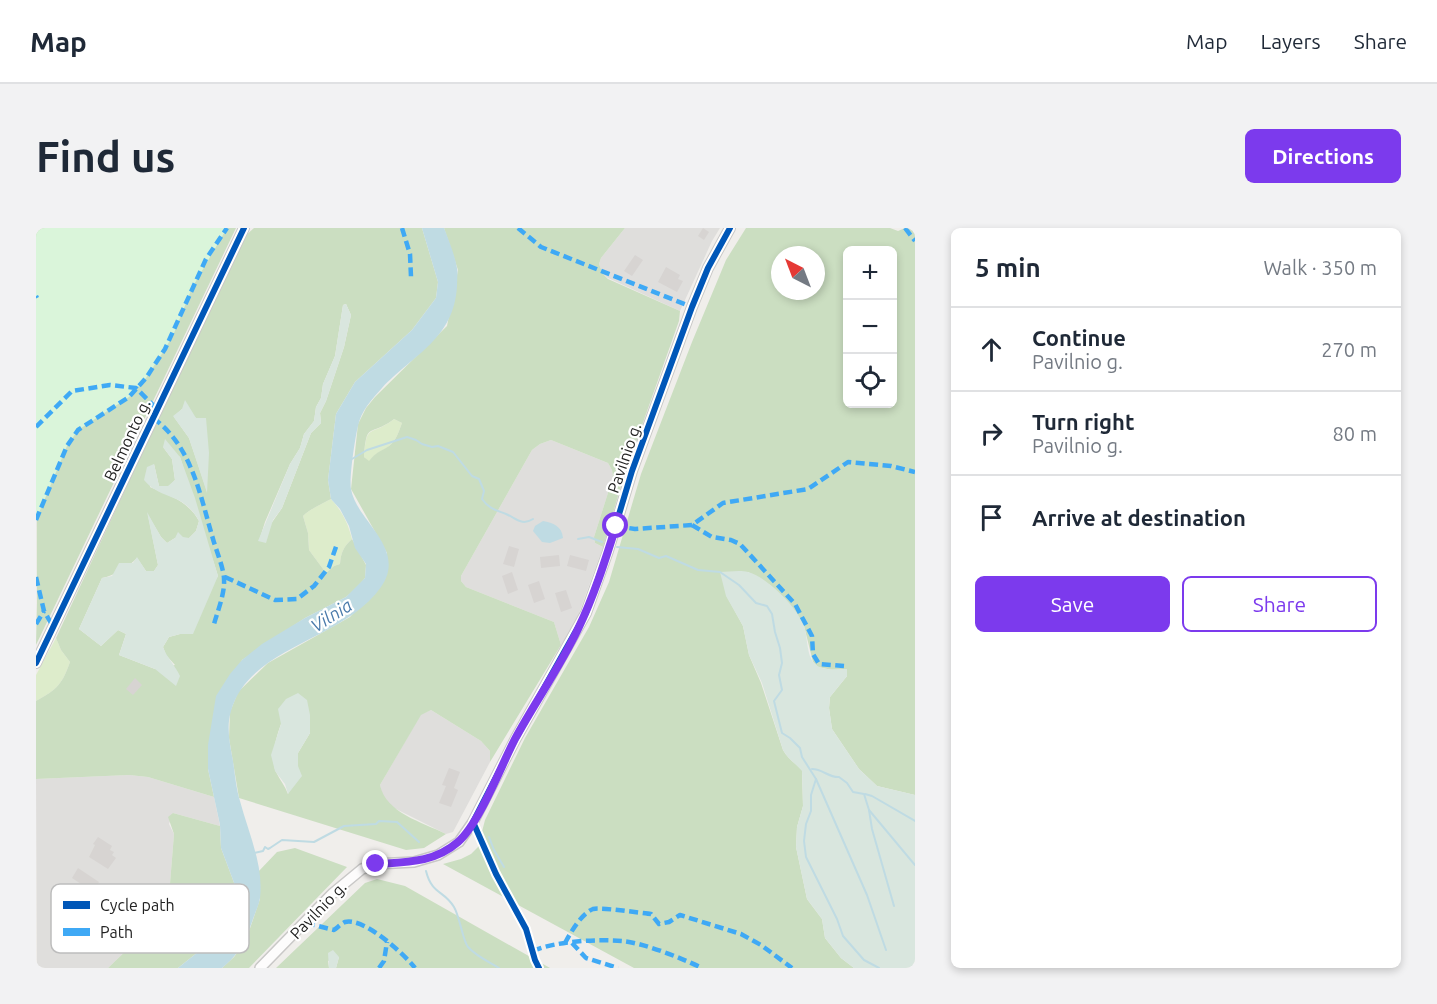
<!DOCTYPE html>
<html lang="en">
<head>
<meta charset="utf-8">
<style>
	body { margin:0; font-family:Ubuntu,sans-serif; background:#f2f2f3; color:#1f2937 }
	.controls { position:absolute; right:18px; top:18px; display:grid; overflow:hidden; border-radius:9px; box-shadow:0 3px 9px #0003 }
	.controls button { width:54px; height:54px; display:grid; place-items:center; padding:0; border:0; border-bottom:2px solid #e0e1e3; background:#fff; color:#1f2937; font:30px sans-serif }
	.compass { position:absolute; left:735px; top:18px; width:54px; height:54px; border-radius:50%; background:#fff; box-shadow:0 3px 9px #0003; rotate:318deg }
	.stop { position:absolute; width:18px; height:18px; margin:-14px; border:4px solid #7c3aed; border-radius:50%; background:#fff }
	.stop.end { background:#7c3aed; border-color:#fff; box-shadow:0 2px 6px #0008 }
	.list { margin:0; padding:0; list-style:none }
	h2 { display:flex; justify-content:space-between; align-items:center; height:78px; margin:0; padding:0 24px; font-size:26px }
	h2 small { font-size:20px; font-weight:400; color:#747a83 }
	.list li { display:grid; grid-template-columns:39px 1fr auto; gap:18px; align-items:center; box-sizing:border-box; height:84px; padding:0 24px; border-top:2px solid #e0e1e3 }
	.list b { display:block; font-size:22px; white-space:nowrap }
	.list p { margin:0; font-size:20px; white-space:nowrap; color:#747a83 }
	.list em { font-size:20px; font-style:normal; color:#747a83 }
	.actions { display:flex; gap:12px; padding:18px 24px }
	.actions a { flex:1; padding:14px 0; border:2px solid #7c3aed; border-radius:9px; text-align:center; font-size:21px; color:#7c3aed }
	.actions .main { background:#7c3aed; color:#fff }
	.icon { flex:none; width:33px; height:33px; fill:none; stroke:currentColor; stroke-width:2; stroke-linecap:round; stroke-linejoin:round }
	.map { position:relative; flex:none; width:879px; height:740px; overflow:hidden; border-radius:9px }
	header { display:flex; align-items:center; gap:36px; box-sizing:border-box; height:84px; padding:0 30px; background:#fff; border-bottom:2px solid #e0e1e3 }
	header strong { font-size:28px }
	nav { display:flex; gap:33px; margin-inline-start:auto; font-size:21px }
	.intro { display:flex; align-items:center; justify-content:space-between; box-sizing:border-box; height:144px; padding:0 36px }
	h1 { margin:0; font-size:42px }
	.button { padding:15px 27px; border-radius:9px; background:#7c3aed; color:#fff; font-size:21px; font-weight:700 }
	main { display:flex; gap:36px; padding:0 36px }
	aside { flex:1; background:#fff; border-radius:9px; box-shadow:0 3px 9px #0003 }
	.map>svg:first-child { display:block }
	.residential { fill:#dfdedc }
	.grass { fill:#ddeccb }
	.forest { fill:#cbdec1; fill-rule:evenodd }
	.wetland { fill:#d9e6de }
	.park { fill:#daf5da }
	.water { fill:#bfdbe3 }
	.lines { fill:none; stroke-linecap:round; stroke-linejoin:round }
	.stream { stroke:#bfdbe3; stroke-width:2 }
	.building { fill:#d7d4d2 }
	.minor-casing { stroke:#c9c8c7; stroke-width:12 }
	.minor { stroke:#fdfcfc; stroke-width:9 }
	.quiet { stroke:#3fa9f5; stroke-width:4.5; stroke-dasharray:9 4.5; stroke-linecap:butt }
	.cycleway-casing { stroke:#fff; stroke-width:10 }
	.cycleway { stroke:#0057b8; stroke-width:6 }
	.route { stroke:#7c3aed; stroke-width:8 }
	.labels { text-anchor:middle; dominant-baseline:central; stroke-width:4.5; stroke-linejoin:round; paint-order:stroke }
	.street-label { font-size:16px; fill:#222; stroke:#fff }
	.water-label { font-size:18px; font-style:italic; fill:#4a7aab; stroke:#fff }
	.key { fill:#fff; stroke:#bdbdbd; stroke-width:1.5 }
	.key-label { font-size:16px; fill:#222 }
</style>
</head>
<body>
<header>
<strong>Map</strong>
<nav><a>Map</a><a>Layers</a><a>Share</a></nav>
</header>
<div class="intro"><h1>Find us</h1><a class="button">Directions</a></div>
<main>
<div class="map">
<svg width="879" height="740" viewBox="0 0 879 740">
	<rect width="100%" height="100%" fill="#f0eeeb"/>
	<!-- residential -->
	<g class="residential">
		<path d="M589,0H684L676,13L644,83L572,50L567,46L563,36L565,30Z"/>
		<path d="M515,212L572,235L576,242L577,249L558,309L559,315L567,319L538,399L525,417L518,394L430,359L425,353V348L496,222L504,216Z"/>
		<path d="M395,482L445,513L454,523V534L417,604L410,606L356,579L346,568L344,557L385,486Z"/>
		<path d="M93,547L112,549L178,569L184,598L137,585L133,596L138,606L133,668L125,689L72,740H1L0,551Z"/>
	</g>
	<!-- grass -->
	<g class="grass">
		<path d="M358,191L366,195C363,203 360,213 353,218C344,225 341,223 333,234L328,229C331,193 334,210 358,191Z"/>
		<path d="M295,271C306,283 312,295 316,311C307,319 305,325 304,336L298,338L290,345L273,322L272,305L267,288C274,281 286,276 295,271Z"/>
		<path d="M20,410L25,422L34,434C26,456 22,461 0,473V447Z"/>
	</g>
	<!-- forest -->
	<g class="forest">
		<path d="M0,0H200L0,417L1,375Z"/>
		<path d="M218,0H386L402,54L400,70L376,102L319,154L300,186L292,252L295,271C286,276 274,281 267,288L272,305L273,322L290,345L298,338L304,336C305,325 307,319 316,311L330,337L329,350L321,360L310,369L269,390L206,432L172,541L178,569L112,549L93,547L0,551V473C22,461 26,456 34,434L25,422L20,410L176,75L208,9ZM310,76L315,87L308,119L290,173L284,185L285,195L275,205L246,280L223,313L229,294L254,236L264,220L268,206L278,193L280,179L285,170L287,156L299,128L307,77ZM146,181L160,190L169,191L171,263L153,210L138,189ZM127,219L144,229L182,348L144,406L133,409L127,419L130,427L139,437L119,441L83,427L90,406L82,402L65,418L43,401L66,350C77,348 94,338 101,330L110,343H118L122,337L112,287L125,309L131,315L139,310H153L160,303L163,293C152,273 134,268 114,259L118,236L123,258L132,259L139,252L136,231Z"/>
		<path d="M408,0H589L565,30L563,36L567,46L572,51L644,83L643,93L587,251L567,319L559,315L558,309L577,249L576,242L572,235L515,212L504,216L496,222L425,348V353L430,359L518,394L525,417L454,534V523L445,513L395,482L385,487L344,557C350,585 386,594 410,606L388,620L370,622L203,570L193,510L194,484L202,464L232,435L314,389L351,346V325L315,261L322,196L330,180L339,169L411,98L422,42ZM358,191L366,195C363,203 360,213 353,218C344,224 341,223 333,233L328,229C331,192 333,210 358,191ZM245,496L274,505L262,525V538L252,566C249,558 244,552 240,544C234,530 240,510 245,496Z"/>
		<path d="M710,0H854L862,3L869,0H879V567L841,558L823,541L796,501L793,480L794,469L811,448V441L796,442L782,439L777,434L768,398L734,357L712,344L690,367L707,398L713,427L725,455L747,522C752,531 759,535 766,542L767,578L761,599L760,619L771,671L786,691L789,710L805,730L818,740H598L407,636L425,631L435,626L442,619L449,592L489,510L553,399L573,354L605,246L656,114L690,32ZM812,22H856V176H812ZM744,27H780V63H744Z"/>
		<path d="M137,585L184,598L185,620L200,660V680L193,695L182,708L142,740H72L125,689L133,668L138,606L132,589Z"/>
		<path d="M259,620L311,639L213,740H186L198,729L210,712L224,671L222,644L241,624Z"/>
		<path d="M341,651L369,658L514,740H300L303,729L292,733L293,740H240L329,655Z"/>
	</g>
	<!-- wetland -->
	<g class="wetland">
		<path d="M310,76L315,87L308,119L290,173L284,185L285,195L275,205L246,280L237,292L230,315L222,313L254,236L264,220L268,206L278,193L280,179L285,170L287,156L299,128L307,77Z"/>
		<path d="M149,172L160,190H170L173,225L171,265L153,210L137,188L146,181Z"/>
		<path d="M129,211L144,229L159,270L182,348L157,406H144L133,409L127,419C131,430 139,437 144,448L140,458L119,441L83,427L90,406L82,402L65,418L43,401L66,350L76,348L83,335H97L101,329L110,343H118L122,337L111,284L125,309L131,315L139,310L142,304L147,309L153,310L160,303L163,293C147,263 125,273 108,252L111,239L118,236L123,258H132L139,252L136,231L127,219Z"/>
		<path d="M684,344C692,344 704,342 712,344C731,349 761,379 768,398C772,409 770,429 780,437C788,443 802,441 811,441V448L794,469L793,480L796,501L823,541L841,558L879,567V740H818L805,730L789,710L786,691L771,671L760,619L761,599L767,578L766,543C759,535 752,531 747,522L726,455L713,427L707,398L690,368Z"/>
		<path d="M262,465L271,472L274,487V505L262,525V538L266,548L252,566L249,556L239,543L235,527L245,496L242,481L250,471Z"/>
		<path d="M297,722L303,729L300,740H293L292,725Z"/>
	</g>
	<!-- park -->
	<path class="park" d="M0,0H191L156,60L138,105L129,121L110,150L93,169L42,202L31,218L0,292Z"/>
	<!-- water -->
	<g class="water">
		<path d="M386,0H408L410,5C414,16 419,28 421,40C422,45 421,52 421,58C418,111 378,126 346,160C336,171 325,183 322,198C319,210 313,250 315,261C320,293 372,320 345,359C309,412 213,418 195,483C190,499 194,517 197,533C199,546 200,560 204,573C212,604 228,637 224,670C223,677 219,685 217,691C209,714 204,725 186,740H142L182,708L193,695L200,680V660L185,620L184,597L172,541V517L180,468L194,446L206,432L226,416L269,390L310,369L329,350L330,336L319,320L313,298L304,281L295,271L292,252L300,186L319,154L376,102L400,70L402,54Z"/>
		<path d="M507,293C517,295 526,298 527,310L514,315L506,314L497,303L499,298Z"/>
	</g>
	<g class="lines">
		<!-- stream -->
		<g class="stream">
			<path d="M316,231L331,222L371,209L380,212L386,216L396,219L402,218L417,224L436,248L443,251L448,263L446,271C453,281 460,282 470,286C481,291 486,298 497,291"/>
			<path d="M542,311L553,309L566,314"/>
			<path d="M581,319L602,321L623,330L630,328L662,342L684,344L703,357L720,375L731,378L736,386L739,404L744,420L746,435L743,447L746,462L738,473L746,505L754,510L764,520L766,529L780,551L775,567V583L770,596L768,613L770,629L801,691L807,708L828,732L843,740"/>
			<path d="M776,541C787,541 793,550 803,549L811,555L817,564L828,566L833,582L879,637"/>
			<path d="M780,551L831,667L850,722"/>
			<path d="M829,566L836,568L879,593"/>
			<path d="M833,582L836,601L858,678"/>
			<path d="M453,609L458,622L468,639"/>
			<path d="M218,625L227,623L229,619L232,621L234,620L246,612L278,614L308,598L340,596L343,593L361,594L383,614"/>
			<path d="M390,643C396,667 408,662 418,679C424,689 427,714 432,719C440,728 453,734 463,740"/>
		</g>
	</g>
	<!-- building -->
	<g class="building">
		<path d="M667,0L673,4L668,12L662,8Z"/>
		<path d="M599,27L607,32L596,48L588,43Z"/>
		<path d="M630,39L644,47L642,51L647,53L641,64L622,54Z"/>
		<path d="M473,318L483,321L478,339L467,336Z"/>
		<path d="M523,327L524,338L505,340L504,329Z"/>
		<path d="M534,327L553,332L550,343L531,338Z"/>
		<path d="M476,344L482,362L472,366L466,348Z"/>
		<path d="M503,353L509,371L498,375L492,357Z"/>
		<path d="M530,362L536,380L525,384L519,365Z"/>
		<path d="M99,450L106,457L97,467L90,461Z"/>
		<path d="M413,540L424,544L418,560L422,562L415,579L403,575L410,558L406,557Z"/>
		<path d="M62,609L76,618L74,622L78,624L76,627L80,630L72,641L53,629L59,617L57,616Z"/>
		<path d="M42,640L63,654L57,664L36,650Z"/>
	</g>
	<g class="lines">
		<!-- minor casing -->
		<g class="minor-casing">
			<g id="minor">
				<path d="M0,435L208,0"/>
				<path d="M224,740L297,665L326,641L340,636L378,634L402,627L423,614L437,594L480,510L550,385L572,323L596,243L656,79L672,40L694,0"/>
			</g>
		</g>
		<!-- minor -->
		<use href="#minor" class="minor"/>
		<!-- quiet -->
		<g class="quiet">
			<path d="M366,0L374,26L375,49"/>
			<path d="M482,0L505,19L656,79"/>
			<path d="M869,0L879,13"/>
			<path d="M0,68L1,70"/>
			<path d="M117,190C156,218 164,267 177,311C180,322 188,341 188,351C189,365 182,382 178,396"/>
			<path d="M0,199L36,163L74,157L100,160L121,181"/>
			<path d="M0,292L31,218L42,202L93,169L110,150L129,121L170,31L191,0"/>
			<path d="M656,297L676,309L695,312L704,316L759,376L776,408L777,426L783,436L808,438"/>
			<path d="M580,298L599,301L656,297L687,275L772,261L812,234L855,238L879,244"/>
			<path d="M0,349L8,383L18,400"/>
			<path d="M189,349L239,372L261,371L278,358L293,339L301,316"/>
			<path d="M0,396L8,383"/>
			<path d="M270,695L298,702C301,700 306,695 309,694C328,689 368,726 379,740"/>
			<path d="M529,715C535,704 545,686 557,681C564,679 605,685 615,686L623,696L633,694L644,687L705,706L725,717L756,740"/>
			<path d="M536,715L550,730L582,740"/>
			<path d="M497,723C520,713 561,711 586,713C608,715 645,730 666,740"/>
			<path d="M343,740L348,733L351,714"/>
		</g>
		<!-- cycleway casing -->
		<g class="cycleway-casing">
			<g id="cycleway">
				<path d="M0,435L208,0"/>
				<path d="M503,740L499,732L490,701L460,646L437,594L480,510L550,385L572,323L596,243L656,79L672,40L694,0"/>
			</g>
		</g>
		<!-- cycleway -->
		<use href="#cycleway" class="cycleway"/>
	</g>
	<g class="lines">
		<!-- route -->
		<path class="route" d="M340,636C370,634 398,635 422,614C443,596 465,538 479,511C499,474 524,439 542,401C558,368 569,333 580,298"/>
	</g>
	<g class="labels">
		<!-- street labels -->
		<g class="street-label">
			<text transform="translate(91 212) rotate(-65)">Belmonto g.</text>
			<text transform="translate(588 230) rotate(-71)">Pavilnio g.</text>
			<text transform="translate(282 682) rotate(-46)">Pavilnio g.</text>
		</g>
		<!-- water labels -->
		<g class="water-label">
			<text transform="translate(295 387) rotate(-33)">Vilnia</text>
		</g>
	</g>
	<!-- legend -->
	<rect x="15" y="656" width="198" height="69" rx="9" class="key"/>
	<rect x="27" y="673" width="27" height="8" fill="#0057b8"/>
	<rect x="27" y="700" width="27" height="8" fill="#3fa9f5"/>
	<g class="key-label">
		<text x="64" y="683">Cycle path</text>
		<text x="64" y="710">Path</text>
	</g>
</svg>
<div class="controls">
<button>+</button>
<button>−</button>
<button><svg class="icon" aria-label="locate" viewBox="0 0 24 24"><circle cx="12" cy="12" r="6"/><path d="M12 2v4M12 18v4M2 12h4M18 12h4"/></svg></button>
</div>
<svg class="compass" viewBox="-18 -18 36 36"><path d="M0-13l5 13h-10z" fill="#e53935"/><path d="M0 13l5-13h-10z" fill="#747a83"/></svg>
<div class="stop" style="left:580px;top:298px"></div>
<div class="stop end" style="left:340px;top:636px"></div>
</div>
<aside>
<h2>5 min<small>Walk · 350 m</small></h2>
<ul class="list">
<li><svg class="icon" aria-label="ahead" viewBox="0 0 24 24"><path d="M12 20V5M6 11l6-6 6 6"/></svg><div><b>Continue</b><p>Pavilnio g.</p></div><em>270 m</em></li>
<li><svg class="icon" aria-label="right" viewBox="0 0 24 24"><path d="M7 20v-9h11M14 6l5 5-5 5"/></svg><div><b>Turn right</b><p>Pavilnio g.</p></div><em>80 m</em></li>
<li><svg class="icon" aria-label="arrive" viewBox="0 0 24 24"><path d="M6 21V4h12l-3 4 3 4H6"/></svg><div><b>Arrive at destination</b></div></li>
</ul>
<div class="actions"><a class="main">Save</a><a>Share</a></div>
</aside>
</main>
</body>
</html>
